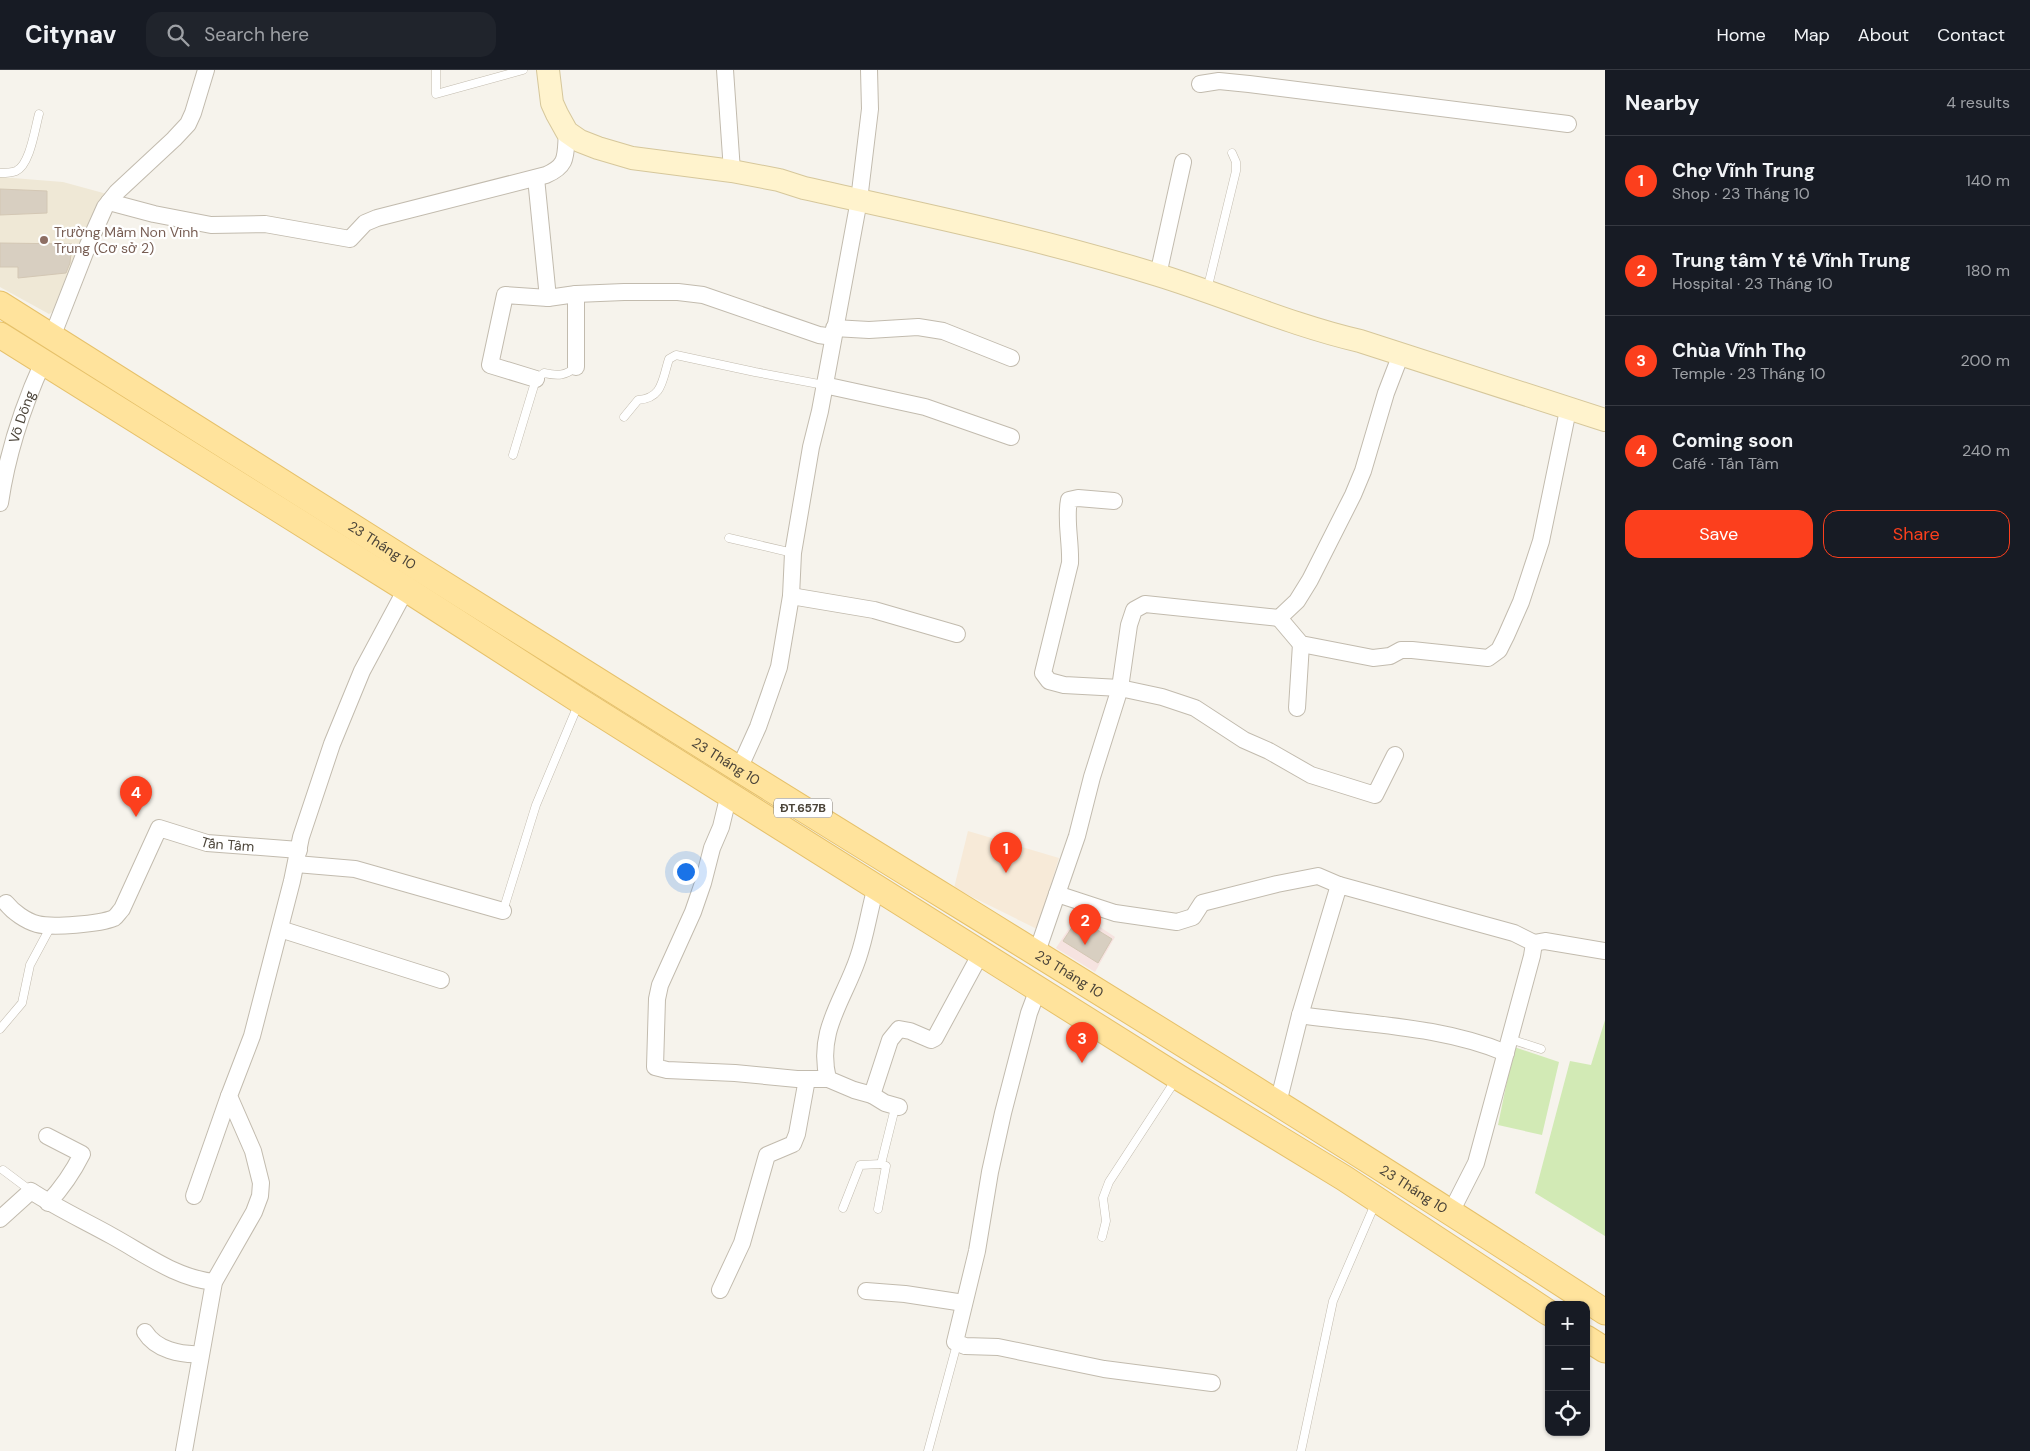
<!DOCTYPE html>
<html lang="en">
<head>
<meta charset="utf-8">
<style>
	body { margin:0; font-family:"DM Sans",sans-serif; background:#20242c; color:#f1f3f6 }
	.controls { position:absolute; right:15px; bottom:15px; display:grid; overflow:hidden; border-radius:10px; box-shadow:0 1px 4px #0004 }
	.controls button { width:45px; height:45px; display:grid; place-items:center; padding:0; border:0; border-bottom:1px solid #363941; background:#171b24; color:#f1f3f6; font:25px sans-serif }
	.you { position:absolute; left:685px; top:801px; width:18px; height:18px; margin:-12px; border:4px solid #fff; border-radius:50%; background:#1a73e8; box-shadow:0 0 0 8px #1a73e833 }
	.badge { display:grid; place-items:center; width:32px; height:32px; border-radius:50%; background:#fc3f1d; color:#fff; font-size:16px; font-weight:700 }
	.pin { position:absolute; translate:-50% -41px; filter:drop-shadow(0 1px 2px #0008) }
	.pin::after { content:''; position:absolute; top:26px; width:18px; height:15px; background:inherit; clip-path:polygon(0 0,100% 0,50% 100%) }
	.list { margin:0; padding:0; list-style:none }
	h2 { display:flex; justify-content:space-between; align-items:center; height:65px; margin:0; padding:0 20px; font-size:21px }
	h2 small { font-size:16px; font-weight:400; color:#9ea1a6 }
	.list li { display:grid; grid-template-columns:32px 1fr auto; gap:15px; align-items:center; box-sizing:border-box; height:90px; padding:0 20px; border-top:1px solid #363941 }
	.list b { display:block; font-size:19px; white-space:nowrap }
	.list p { margin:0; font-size:16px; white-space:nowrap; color:#9ea1a6 }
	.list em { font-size:16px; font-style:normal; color:#9ea1a6 }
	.actions { display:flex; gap:10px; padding:15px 20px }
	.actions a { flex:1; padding:11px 0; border:1px solid #fc3f1d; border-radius:15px; text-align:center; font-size:18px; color:#fc3f1d }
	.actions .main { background:#fc3f1d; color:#fff }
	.icon { flex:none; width:28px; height:28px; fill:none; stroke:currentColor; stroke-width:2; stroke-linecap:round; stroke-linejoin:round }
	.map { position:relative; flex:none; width:1605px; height:1381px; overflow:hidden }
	header { display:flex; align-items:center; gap:30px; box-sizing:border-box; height:70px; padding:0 25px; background:#171b24; border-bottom:1px solid #363941 }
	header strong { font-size:24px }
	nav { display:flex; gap:28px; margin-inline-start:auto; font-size:18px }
	.search { width:350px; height:45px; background:#20242c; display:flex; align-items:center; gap:12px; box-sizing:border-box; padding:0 18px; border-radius:15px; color:#9ea1a6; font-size:19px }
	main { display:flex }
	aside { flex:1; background:#171b24 }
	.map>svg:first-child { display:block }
	.commercial { fill:#f7ead8 }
	.education { fill:#efe8d6 }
	.medical { fill:#f6e3e0 }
	.green { fill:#d2eab5 }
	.building { fill:#d8cfc1; stroke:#d3c7b4 }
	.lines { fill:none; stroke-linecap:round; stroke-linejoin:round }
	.lane-casing { stroke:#c2bbae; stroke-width:9 }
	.street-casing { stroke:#c2bbae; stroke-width:18 }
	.secondary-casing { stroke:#d6c79b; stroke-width:24 }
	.primary-casing { stroke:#e6c16a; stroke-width:27 }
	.lane { stroke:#fff; stroke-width:8 }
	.street { stroke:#fff; stroke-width:16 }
	.secondary { stroke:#fff3cd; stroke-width:22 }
	.primary { stroke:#ffe39c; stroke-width:25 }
	.education-dot { fill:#8d6e63; stroke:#fff; stroke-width:2 }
	.labels { text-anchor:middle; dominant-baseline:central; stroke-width:4.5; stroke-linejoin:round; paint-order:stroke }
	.shield { fill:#fff; stroke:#817c74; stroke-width:1 }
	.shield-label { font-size:12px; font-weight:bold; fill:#4b4439 }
	.education-label { font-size:14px; fill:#785e54; stroke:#fff; text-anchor:start }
	.street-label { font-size:14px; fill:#4b4439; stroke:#fff }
</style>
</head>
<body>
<header>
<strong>Citynav</strong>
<div class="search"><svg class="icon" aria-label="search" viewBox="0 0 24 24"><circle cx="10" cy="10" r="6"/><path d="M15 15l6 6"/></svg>Search here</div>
<nav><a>Home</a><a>Map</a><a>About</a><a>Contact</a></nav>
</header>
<main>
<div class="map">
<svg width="1605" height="1381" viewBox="0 0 1605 1381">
	<rect width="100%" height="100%" fill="#f6f3ec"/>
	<!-- commercial -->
	<path class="commercial" d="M968,761L1059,788L1037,859L954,818Z"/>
	<!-- education -->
	<path class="education" d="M0,107L63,112L107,124L59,238L49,244L0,217Z"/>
	<!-- medical -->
	<path class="medical" d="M1079,843L1115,867L1095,902L1056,878Z"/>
	<!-- green -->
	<g class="green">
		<path d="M1605,950V1166L1535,1123L1570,991L1591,995Z"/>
		<path d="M1514,977L1559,992L1542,1065L1498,1055Z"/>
	</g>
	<!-- building -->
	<g class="building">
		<path d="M0,119L47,121V143L0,145Z"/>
		<path d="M0,173L72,174L70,193L66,203L18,208V197H0Z"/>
		<path d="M1078,848L1112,869L1098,893L1063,871Z"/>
	</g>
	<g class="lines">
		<!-- lane casing -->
		<g class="lane-casing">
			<g id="lane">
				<path d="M436,0V24L523,0"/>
				<path d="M0,103C5,103 11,103 16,101C30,95 35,58 39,44"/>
				<path d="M1207,220L1236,101V92L1232,83"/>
				<path d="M624,347L638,330C663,328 662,310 669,289L676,285L755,302L824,315"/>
				<path d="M513,385L536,309L544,303C558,306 565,306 576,297"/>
				<path d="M729,468L793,483"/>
				<path d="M503,841L536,735L578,635"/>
				<path d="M0,959L22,933L30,895L51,856"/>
				<path d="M1510,969L1541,979"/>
				<path d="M3,1100L31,1121"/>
				<path d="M843,1138L860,1095L881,1094"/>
				<path d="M878,1139L886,1096L881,1094L894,1042L899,1037"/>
				<path d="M1102,1167L1106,1151L1103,1128L1109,1112L1175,1011"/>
				<path d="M928,1381L957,1274"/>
				<path d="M1301,1381L1333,1231L1375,1134"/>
			</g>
		</g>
		<!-- street casing -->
		<g class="street-casing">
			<g id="street">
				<path d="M725,0L732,101"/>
				<path d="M1200,14L1219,11L1249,14L1568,54"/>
				<path d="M536,108L548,228"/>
				<path d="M109,132L154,144L211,155L265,154L350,169L365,153L377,148L546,105C569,95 565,85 567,62"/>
				<path d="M1158,205L1183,92"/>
				<path d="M834,258L869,260L918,257L943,261L1011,288"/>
				<path d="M52,267L88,175L105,137L117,122L174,69L188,54L193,43L206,0"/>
				<path d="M576,297V224"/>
				<path d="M536,309L490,295L505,225L548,228L576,224L624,222H678L703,225L819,265L833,267"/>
				<path d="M824,315L925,337L1011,367"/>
				<path d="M1114,431L1078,428L1069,430C1065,450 1071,472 1070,493L1043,603L1049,611L1064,615L1120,618L1162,627L1195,638L1244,670L1269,681L1311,705L1375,725L1395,685"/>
				<path id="s1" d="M0,433C7,385 23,336 43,292"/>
				<path d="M791,526L874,540L957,564"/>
				<path d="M1279,548L1301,574L1373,588L1390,586L1401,580H1412L1488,588L1499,580L1506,566L1521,532L1541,471L1568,340"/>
				<path d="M1297,638L1301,574"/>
				<path d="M739,699L758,657L779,597L791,526L793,483L811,377L820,341L859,130L870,39L869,0"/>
				<path d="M729,724L721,757L712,778L703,813L693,842L660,915L657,929L655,997L667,1000L735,1003L797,1009H828"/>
				<path d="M296,794L355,799L503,841"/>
				<path d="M876,817C869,841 866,865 858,888C844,930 816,961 828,1009L854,1020L872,1025L890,970L899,959L910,961L931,970L935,968L981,883"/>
				<path d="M1057,824L1115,843L1177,852L1193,847L1202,833L1277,814L1318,806L1339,815"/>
				<path id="s2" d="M6,833C13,842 26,851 37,854C52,858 100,854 114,848C117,846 119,842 122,839L159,758L207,773L299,780"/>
				<path d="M280,859L441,910"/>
				<path d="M1534,873L1545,871L1605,881"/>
				<path d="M1037,882L1077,766L1092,707L1120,618L1129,555L1134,540L1145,534L1279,548L1297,531L1310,510L1353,425L1363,401L1386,323L1401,284"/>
				<path d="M1038,919L1029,943L1003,1043L990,1102L977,1181L955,1272L965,1276L998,1277L1104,1299L1212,1313"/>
				<path d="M1300,945C1368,955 1441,956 1506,983"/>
				<path d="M872,1025L885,1033L899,1037"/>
				<path d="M1278,1033L1300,945L1339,815L1514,863L1534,873L1532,886L1476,1093L1451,1142"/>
				<path d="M47,1066L82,1084C73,1102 62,1118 48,1133"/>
				<path d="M194,1126L229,1026"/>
				<path d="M0,1149L31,1121C57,1138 85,1151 112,1166C145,1184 176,1208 214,1212"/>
				<path d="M720,1220L742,1173L767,1085L793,1074L797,1064L807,1009"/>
				<path d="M866,1221L905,1224L964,1233"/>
				<path d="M145,1262C156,1280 181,1285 200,1284"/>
				<path d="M184,1381L214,1212L254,1142L260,1126L261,1113L253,1081L229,1026L252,966L292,811L301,767L332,674L362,601L406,519"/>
			</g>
		</g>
		<!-- secondary casing -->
		<g class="secondary-casing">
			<path id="secondary" d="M548,0L552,33L557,44L567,62L580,71L598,78L632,88L732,101L779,110L804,118C922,144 1042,169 1158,205C1226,226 1291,255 1360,271L1605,350"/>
		</g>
		<!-- primary casing -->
		<g class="primary-casing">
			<g id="primary">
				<path id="s3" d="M0,234C247,389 494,547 742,701C1030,880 1320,1056 1605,1242"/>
				<path d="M0,265L406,519L580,631L1178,1007L1344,1108L1549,1243"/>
				<path d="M1586,1268L1605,1280"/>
			</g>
		</g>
		<!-- lane -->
		<use href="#lane" class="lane"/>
		<!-- street -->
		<use href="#street" class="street"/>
		<!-- secondary -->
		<use href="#secondary" class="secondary"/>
		<!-- primary -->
		<use href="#primary" class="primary"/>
	</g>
	<!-- markers -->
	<circle class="education-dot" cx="44" cy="170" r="5"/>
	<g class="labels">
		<!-- shield labels -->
		<rect class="shield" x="774" y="728.5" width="58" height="19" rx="4"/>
		<g class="shield-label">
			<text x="803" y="738">ĐT.657B</text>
		</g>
		<!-- education labels -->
		<g class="education-label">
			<text x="54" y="162">Trường Mầm Non Vĩnh<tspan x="54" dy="16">Trung (Cơ sở 2)</tspan></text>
		</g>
		<!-- street labels -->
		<g class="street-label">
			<text stroke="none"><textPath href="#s1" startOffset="89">Võ Dõng</textPath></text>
			<text stroke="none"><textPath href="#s3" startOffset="452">23 Tháng 10</textPath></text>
			<text stroke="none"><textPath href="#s3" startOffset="858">23 Tháng 10</textPath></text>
			<text stroke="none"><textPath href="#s2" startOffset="288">Tấn Tâm</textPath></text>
			<text stroke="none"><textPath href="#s3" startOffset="1262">23 Tháng 10</textPath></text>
			<text stroke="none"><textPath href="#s3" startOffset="1668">23 Tháng 10</textPath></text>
		</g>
	</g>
</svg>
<div class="controls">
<button>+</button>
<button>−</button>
<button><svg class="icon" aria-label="locate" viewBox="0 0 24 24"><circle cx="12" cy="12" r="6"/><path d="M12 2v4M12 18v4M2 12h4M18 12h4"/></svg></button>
</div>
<div class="you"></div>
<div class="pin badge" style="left:1006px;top:803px">1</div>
<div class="pin badge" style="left:1085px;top:875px">2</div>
<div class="pin badge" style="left:1082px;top:993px">3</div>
<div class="pin badge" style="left:136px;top:747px">4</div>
</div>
<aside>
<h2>Nearby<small>4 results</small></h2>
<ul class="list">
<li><span class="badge">1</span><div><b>Chợ Vĩnh Trung</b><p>Shop · 23 Tháng 10</p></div><em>140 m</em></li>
<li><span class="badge">2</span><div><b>Trung tâm Y tế Vĩnh Trung</b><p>Hospital · 23 Tháng 10</p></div><em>180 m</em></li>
<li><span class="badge">3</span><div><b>Chùa Vĩnh Thọ</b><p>Temple · 23 Tháng 10</p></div><em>200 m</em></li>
<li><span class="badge">4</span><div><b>Coming soon</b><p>Café · Tấn Tâm</p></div><em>240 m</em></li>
</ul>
<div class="actions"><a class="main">Save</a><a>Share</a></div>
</aside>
</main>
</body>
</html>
